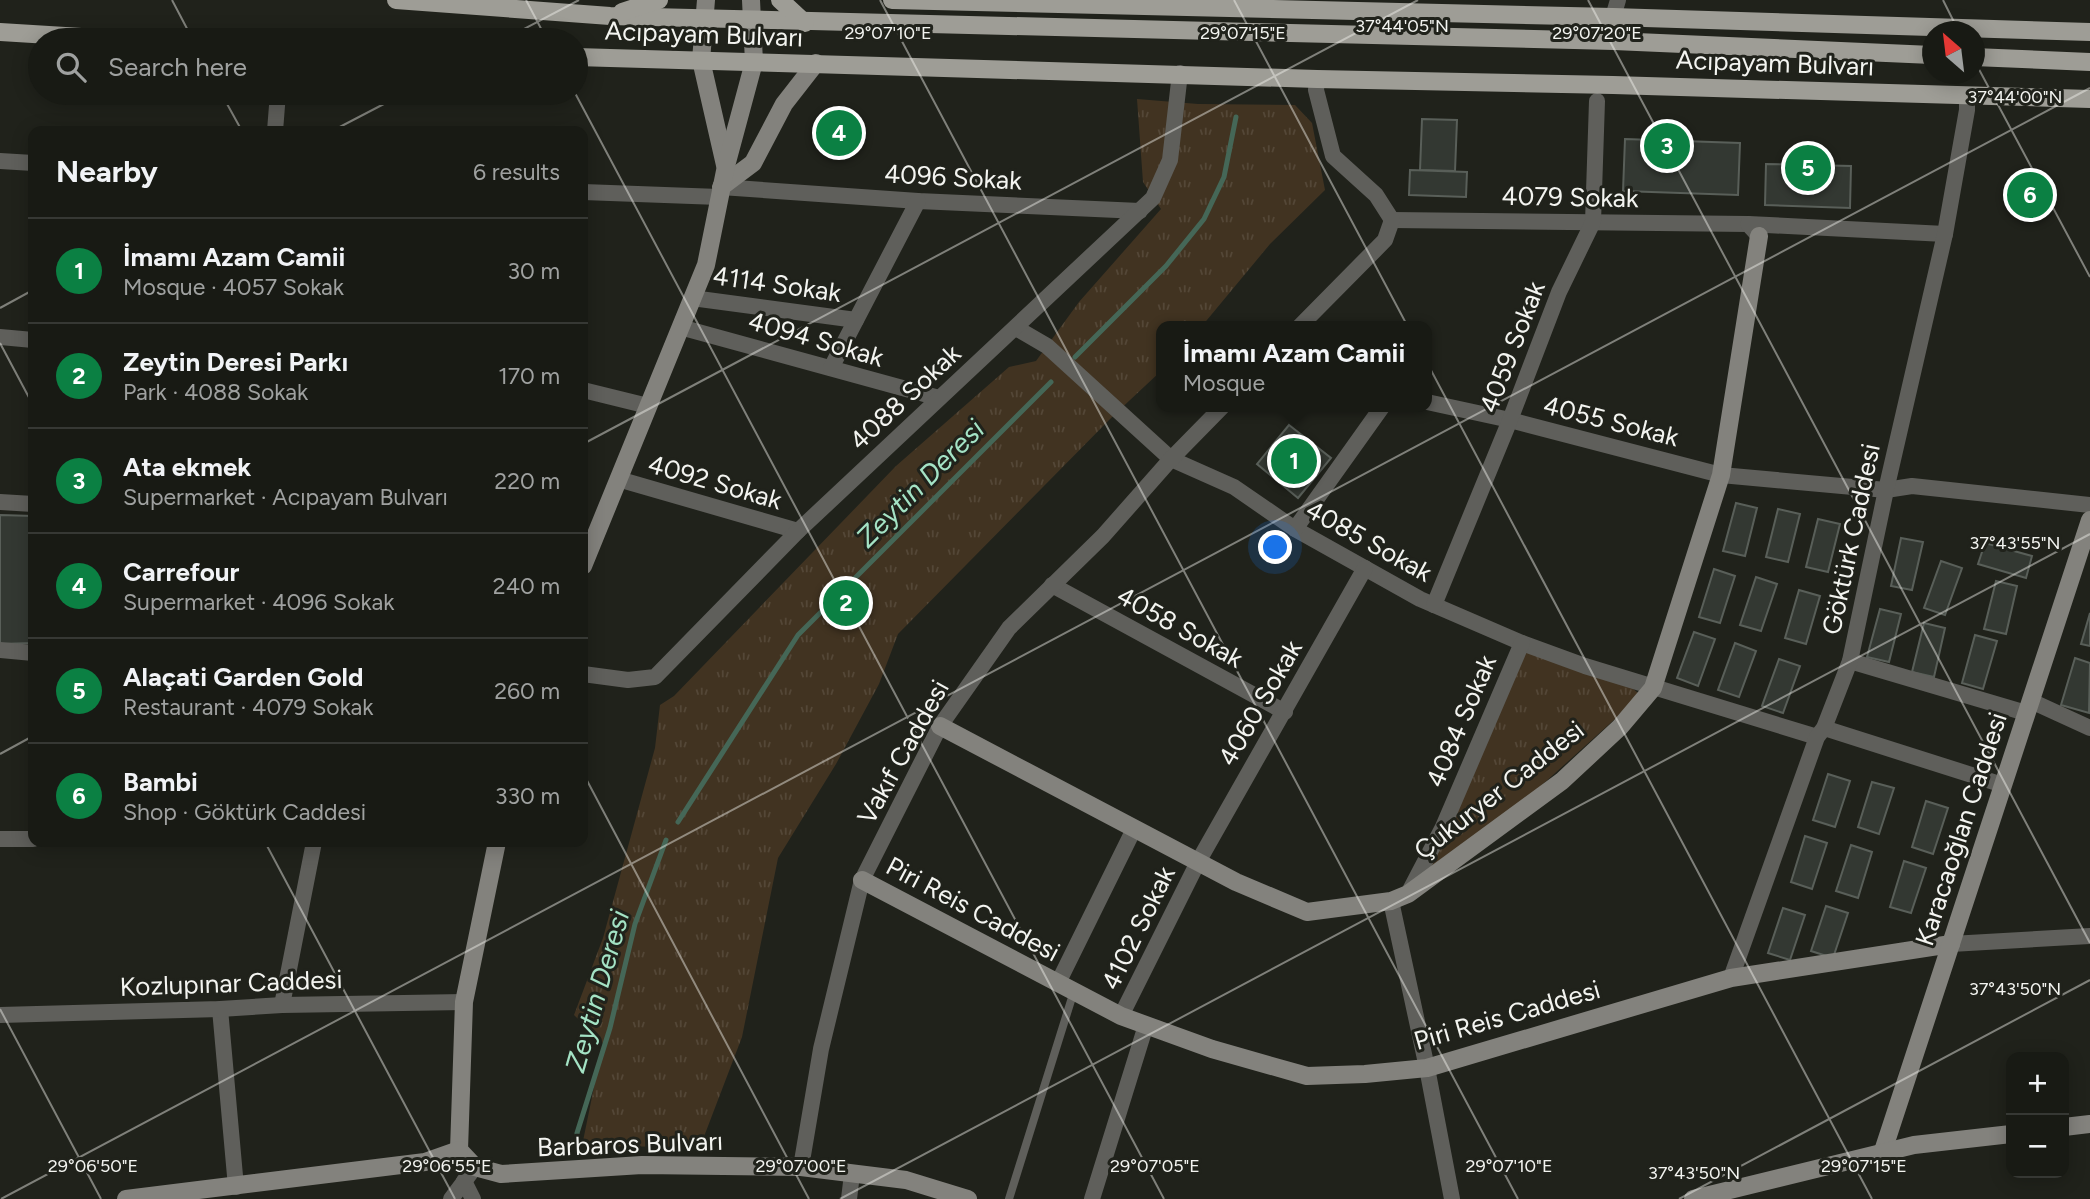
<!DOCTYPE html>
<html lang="en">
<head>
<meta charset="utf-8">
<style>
	body { margin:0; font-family:Figtree,sans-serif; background:#21231d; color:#f1f3f6 }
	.controls { position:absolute; right:21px; bottom:21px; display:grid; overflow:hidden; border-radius:14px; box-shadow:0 4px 18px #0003 }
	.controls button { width:63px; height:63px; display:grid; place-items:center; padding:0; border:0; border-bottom:2px solid #363834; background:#181a14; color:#f1f3f6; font:35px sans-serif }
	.compass { position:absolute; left:1922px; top:21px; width:63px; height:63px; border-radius:50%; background:#181a14; box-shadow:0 4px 18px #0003; rotate:332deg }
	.you { position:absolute; left:1276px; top:548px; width:24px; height:24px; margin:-18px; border:5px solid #fff; border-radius:50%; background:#1a73e8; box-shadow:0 0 0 10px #1a73e833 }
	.badge { display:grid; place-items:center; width:46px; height:46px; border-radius:50%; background:#0b8043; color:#fff; font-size:23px; font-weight:700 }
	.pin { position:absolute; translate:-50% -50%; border:4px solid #fff; box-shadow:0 2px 7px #0006 }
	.popup { position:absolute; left:1156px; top:321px; width:276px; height:91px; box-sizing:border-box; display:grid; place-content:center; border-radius:14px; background:#181a14; filter:drop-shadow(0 2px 5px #0005); font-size:23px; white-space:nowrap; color:#9fa1a0 }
	.popup b { font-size:26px; color:#f1f3f6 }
	.popup::after { content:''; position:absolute; left:50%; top:100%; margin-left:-14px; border:14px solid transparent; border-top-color:#181a14 }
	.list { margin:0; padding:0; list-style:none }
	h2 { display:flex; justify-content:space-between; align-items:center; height:91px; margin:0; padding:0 28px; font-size:30px }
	h2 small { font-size:23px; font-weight:400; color:#9fa1a0 }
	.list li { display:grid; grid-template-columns:46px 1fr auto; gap:21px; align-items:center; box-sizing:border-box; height:105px; padding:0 28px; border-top:2px solid #363834 }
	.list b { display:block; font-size:26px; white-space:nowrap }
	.list p { margin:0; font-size:23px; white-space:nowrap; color:#9fa1a0 }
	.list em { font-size:23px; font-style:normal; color:#9fa1a0 }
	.icon { flex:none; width:38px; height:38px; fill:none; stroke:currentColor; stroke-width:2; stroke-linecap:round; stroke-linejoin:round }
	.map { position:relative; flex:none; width:2090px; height:1199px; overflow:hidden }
	.search { position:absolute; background:#181a14; box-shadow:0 4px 18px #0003; left:28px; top:28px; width:560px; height:77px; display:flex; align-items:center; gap:18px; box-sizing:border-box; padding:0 24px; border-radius:38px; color:#9fa1a0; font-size:26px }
	.panel { position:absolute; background:#181a14; box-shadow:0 4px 18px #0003; left:28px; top:126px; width:560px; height:721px; border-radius:14px }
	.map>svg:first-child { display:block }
	.park { fill:url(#park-tufts) }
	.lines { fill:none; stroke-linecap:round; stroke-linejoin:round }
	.stream { stroke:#456757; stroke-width:5 }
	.building { fill:#333832; stroke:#595f59; stroke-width:2 }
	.lane { stroke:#5f5f5b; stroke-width:8 }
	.street { stroke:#5f5f5b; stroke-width:16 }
	.secondary { stroke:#83827d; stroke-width:18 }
	.primary { stroke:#9e9d96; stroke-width:18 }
	.ticks { fill:none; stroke:#f3f4f0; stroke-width:2; stroke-opacity:0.45 }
	.labels { text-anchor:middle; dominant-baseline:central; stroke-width:6; stroke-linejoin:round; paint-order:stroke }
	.street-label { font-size:26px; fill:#f3f4f0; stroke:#20221b }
	.water-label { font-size:28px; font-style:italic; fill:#a4e3c5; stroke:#20221b }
	.ticks-label { font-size:18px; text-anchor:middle; fill:#f3f4f0; stroke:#20221b; stroke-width:6; stroke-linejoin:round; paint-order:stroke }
</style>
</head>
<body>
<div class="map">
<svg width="2090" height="1199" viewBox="0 0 2090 1199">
	<defs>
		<pattern id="park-tufts" width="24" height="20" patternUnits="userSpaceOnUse" patternTransform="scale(1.75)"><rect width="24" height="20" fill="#413321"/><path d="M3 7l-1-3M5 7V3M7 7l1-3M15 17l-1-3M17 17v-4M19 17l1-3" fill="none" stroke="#544737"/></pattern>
	</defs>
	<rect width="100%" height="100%" fill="#20221b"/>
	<!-- park -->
	<g class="park">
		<path d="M1137,99L1198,104L1295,105L1312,123L1325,190L1270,244L1202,326H1161V371L1114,415L898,634L879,684L836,764L778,858L742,1037L700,1147L582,1146L603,1043L574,1015L603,938L655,748L660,705L674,696L896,466L1009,367L1036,361L1079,302L1161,209L1143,182Z"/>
		<path d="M1526,650L1632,688L1638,693L1636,700L1533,793L1426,870Z"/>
	</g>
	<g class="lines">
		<!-- stream -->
		<g class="stream">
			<path d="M1075,357L1166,266L1204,219L1224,177L1236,117"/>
			<path d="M678,822L798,635L1051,382"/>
			<path d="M579,1154L577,1133L610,1028L635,924L666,840"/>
		</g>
	</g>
	<!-- building -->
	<g class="building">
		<path d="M1422,119L1457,120L1455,171L1420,170Z"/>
		<path d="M1625,139L1740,143L1738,195L1623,191Z"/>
		<path d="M1766,164L1851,166L1850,208L1765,205Z"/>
		<path d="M1410,170L1467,172L1466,197L1409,195Z"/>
		<path d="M1289,425L1331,458L1298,498L1257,464Z"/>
		<path d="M1736,503L1757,508L1745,556L1723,551Z"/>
		<path d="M1778,509L1800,514L1788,562L1766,557Z"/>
		<path d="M0,515L33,516V643L0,644Z"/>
		<path d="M1818,519L1840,524L1828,572L1806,567Z"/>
		<path d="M1901,538L1923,542L1912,590L1891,586Z"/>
		<path d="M1985,543L2032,556L2026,578L1978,564Z"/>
		<path d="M1941,561L1962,568L1945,615L1924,608Z"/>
		<path d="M1714,569L1735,576L1720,623L1699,617Z"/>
		<path d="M1756,577L1777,584L1761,631L1740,625Z"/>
		<path d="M1996,581L2017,586L2006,634L1984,629Z"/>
		<path d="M1799,590L1820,596L1806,644L1785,638Z"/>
		<path d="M1880,609L1901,614L1889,662L1867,657Z"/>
		<path d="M2090,613V646L2081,644Z"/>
		<path d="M1924,623L1945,628L1934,677L1912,672Z"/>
		<path d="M1694,632L1715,639L1698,686L1677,678Z"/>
		<path d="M1975,635L1997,641L1983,689L1962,683Z"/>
		<path d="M1735,643L1756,651L1739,697L1718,690Z"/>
		<path d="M2075,658L2090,663L2089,713L2061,705Z"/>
		<path d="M1779,659L1800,666L1783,713L1762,706Z"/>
		<path d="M1828,774L1850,781L1835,827L1813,820Z"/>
		<path d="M1872,782L1894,788L1879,834L1858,827Z"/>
		<path d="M1926,801L1948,808L1933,854L1912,847Z"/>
		<path d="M1805,836L1827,843L1812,889L1791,882Z"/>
		<path d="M1851,845L1872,852L1858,898L1836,891Z"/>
		<path d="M1904,861L1926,868L1911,913L1890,907Z"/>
		<path d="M1826,906L1848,913L1833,958L1811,951Z"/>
		<path d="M1783,908L1805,915L1790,960L1768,953Z"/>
	</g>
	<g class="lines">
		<!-- lane -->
		<path class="lane" d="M1009,1199L1074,991"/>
		<!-- street -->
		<g class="street">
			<path d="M1613,17L1618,0"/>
			<path d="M275,131L278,93"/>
			<path d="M0,161L33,163"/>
			<path d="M721,187L918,201L1140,211"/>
			<path d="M583,192L719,197"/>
			<path d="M1392,220L1748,224L1759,236"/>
			<path d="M1748,224L1945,234"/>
			<path d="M692,298L856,320"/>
			<path d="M1300,326L1385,240L1392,220L1376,195L1333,156L1316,90L1317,79"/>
			<path d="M680,327L939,398"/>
			<path d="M1016,328L1047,346L1171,459L1234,487L1295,529L1420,599L1522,643L1585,666L1817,737"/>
			<path d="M0,337L33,340"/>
			<path d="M831,368L918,201"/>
			<path d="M583,390L648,406"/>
			<path d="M1427,402L1510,420L1721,475L1886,490L1912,486L2090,505"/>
			<path d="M618,479L798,531"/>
			<path d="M0,502L33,504"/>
			<path d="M1295,529L1382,407"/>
			<path d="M1052,585L1285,712"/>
			<path d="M1434,605L1510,420L1559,292L1593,222L1597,101"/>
			<path d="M0,650L33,653"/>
			<path d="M1850,661L2026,713"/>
			<path d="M583,674L628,680L655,677L798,531L1153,198L1170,160L1180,73"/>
			<path d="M2031,701L2090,728"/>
			<path d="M1824,728L2003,785"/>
			<path d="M0,839H33"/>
			<path d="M1408,894L1443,827L1522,643"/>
			<path d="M1391,901L1427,1068L1452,1199"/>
			<path d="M1951,944L2090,936"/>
			<path d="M1731,978L1817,737L1824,728L1850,661L1886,490L1945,234L1967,110V96"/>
			<path d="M1058,983L1134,829"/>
			<path d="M282,1005L314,842"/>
			<path d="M220,1009L236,1187"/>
			<path d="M0,1015L220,1009L282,1005L464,1002"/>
			<path d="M1121,1016L1198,862L1365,568"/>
			<path d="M801,1167L821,1049L862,880L940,726L1009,628L1103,536L1171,459L1222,407"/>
			<path d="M464,1181L473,1199"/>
			<path d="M451,1199L475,1167"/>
			<path d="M849,1199L852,1174"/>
			<path d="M1092,1199L1146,1025"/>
		</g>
		<!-- secondary -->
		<g class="secondary">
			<path d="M706,0L701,60L725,165"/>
			<path d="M721,187L753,163L784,104L816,63"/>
			<path d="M583,566L706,265L726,166L754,62L751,0"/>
			<path d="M940,726L1236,882L1307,912L1391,901L1408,894L1562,781L1620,727L1653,688L1721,475L1759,236"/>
			<path d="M497,842L464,1002L459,1150L475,1167L501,1174L642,1165L801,1167L906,1180L968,1199"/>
			<path d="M862,880L1121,1016L1212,1049L1307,1076L1365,1074L1427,1068L1731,978L1951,944"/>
			<path d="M2064,1127L2090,1124"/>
			<path d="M1882,1154L2090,520"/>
			<path d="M126,1199L425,1162L459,1150"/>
			<path d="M1693,1199L1914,1145L2011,1134"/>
		</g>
		<!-- primary -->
		<g class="primary">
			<path d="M396,0L610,16L1614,41L1932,55"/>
			<path d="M780,0L805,23"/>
			<path d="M892,0L1613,17L2090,32"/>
			<path d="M622,12L659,0"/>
			<path d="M0,32L130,40"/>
			<path d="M576,57L1317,79L1613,85L2090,99"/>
			<path d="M1974,57L2090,62"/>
		</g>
	</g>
	<!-- ticks -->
	<path class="ticks" d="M172,0L193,40M526,0L547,40M880,0L1518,1199M1234,0L1872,1199M1588,0L2090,943M1943,0L1959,32M503,40L579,0M1974,60L2090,277M221,93L242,131M575,93L1164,1199M332,131L405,93M0,308L33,290M0,343L33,405M583,444L1418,0M0,754L33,736M583,773L809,1199M265,842L455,1199M0,1009L101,1199M1,1199L2090,88M840,1199L2090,534M1679,1199L2090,980"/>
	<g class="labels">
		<!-- street labels -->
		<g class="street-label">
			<text transform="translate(704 34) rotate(2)">Acıpayam Bulvarı</text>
			<text transform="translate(1775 63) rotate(2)">Acıpayam Bulvarı</text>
			<text transform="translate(953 177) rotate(3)">4096 Sokak</text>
			<text transform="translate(1570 197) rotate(1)">4079 Sokak</text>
			<text transform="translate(777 284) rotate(8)">4114 Sokak</text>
			<text transform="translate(816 339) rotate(16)">4094 Sokak</text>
			<text transform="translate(1512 347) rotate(-69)">4059 Sokak</text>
			<text transform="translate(905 397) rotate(-43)">4088 Sokak</text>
			<text transform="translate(1611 421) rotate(14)">4055 Sokak</text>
			<text transform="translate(715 482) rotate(16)">4092 Sokak</text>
			<text transform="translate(1851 539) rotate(-78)">Göktürk Caddesi</text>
			<text transform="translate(1369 541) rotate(29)">4085 Sokak</text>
			<text transform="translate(1180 627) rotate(29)">4058 Sokak</text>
			<text transform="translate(1260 703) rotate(-60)">4060 Sokak</text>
			<text transform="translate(1461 721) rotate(-67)">4084 Sokak</text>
			<text transform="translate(903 752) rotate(-61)">Vakıf Caddesi</text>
			<text transform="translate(1499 790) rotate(-38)">Çukuryer Caddesi</text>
			<text transform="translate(1961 829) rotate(-72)">Karacaoğlan Caddesi</text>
			<text transform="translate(973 909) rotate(28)">Piri Reis Caddesi</text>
			<text transform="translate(1138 928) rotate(-64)">4102 Sokak</text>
			<text transform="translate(231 983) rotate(-2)">Kozlupınar Caddesi</text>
			<text transform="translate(1507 1015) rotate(-16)">Piri Reis Caddesi</text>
			<text transform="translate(630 1144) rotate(-2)">Barbaros Bulvarı</text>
		</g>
		<!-- water labels -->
		<g class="water-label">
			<text transform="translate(920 483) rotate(-45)">Zeytin Deresi</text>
			<text transform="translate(597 991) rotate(-74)">Zeytin Deresi</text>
		</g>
	</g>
	<g class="ticks-label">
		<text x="1402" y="32">37°44'05"N</text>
		<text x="888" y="39">29°07'10"E</text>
		<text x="1597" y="39">29°07'20"E</text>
		<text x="1243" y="39">29°07'15"E</text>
		<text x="2015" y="103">37°44'00"N</text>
		<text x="2015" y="549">37°43'55"N</text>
		<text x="2015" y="995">37°43'50"N</text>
		<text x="93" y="1172">29°06'50"E</text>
		<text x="447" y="1172">29°06'55"E</text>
		<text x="801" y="1172">29°07'00"E</text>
		<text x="1155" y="1172">29°07'05"E</text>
		<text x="1509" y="1172">29°07'10"E</text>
		<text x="1864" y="1172">29°07'15"E</text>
		<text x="1694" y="1179">37°43'50"N</text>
	</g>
</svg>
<div class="controls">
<button>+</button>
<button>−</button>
</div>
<svg class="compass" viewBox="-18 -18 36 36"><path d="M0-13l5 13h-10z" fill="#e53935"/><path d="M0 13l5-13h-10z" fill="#9fa1a0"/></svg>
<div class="you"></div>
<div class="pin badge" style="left:1294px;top:461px">1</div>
<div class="popup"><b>İmamı Azam Camii</b>Mosque</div>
<div class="pin badge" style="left:846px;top:603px">2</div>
<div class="pin badge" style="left:1667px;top:146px">3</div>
<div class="pin badge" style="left:839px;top:133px">4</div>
<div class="pin badge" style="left:1808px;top:168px">5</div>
<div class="pin badge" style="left:2030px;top:195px">6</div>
<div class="search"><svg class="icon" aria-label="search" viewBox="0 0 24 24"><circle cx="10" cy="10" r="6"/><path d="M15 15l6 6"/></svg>Search here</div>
<section class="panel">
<h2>Nearby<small>6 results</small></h2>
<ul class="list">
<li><span class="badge">1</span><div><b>İmamı Azam Camii</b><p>Mosque · 4057 Sokak</p></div><em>30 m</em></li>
<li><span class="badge">2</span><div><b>Zeytin Deresi Parkı</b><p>Park · 4088 Sokak</p></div><em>170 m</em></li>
<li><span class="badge">3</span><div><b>Ata ekmek</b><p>Supermarket · Acıpayam Bulvarı</p></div><em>220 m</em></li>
<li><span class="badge">4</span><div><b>Carrefour</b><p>Supermarket · 4096 Sokak</p></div><em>240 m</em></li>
<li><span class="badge">5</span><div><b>Alaçati Garden Gold</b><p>Restaurant · 4079 Sokak</p></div><em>260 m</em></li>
<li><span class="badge">6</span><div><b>Bambi</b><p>Shop · Göktürk Caddesi</p></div><em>330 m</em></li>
</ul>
</section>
</div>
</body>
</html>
